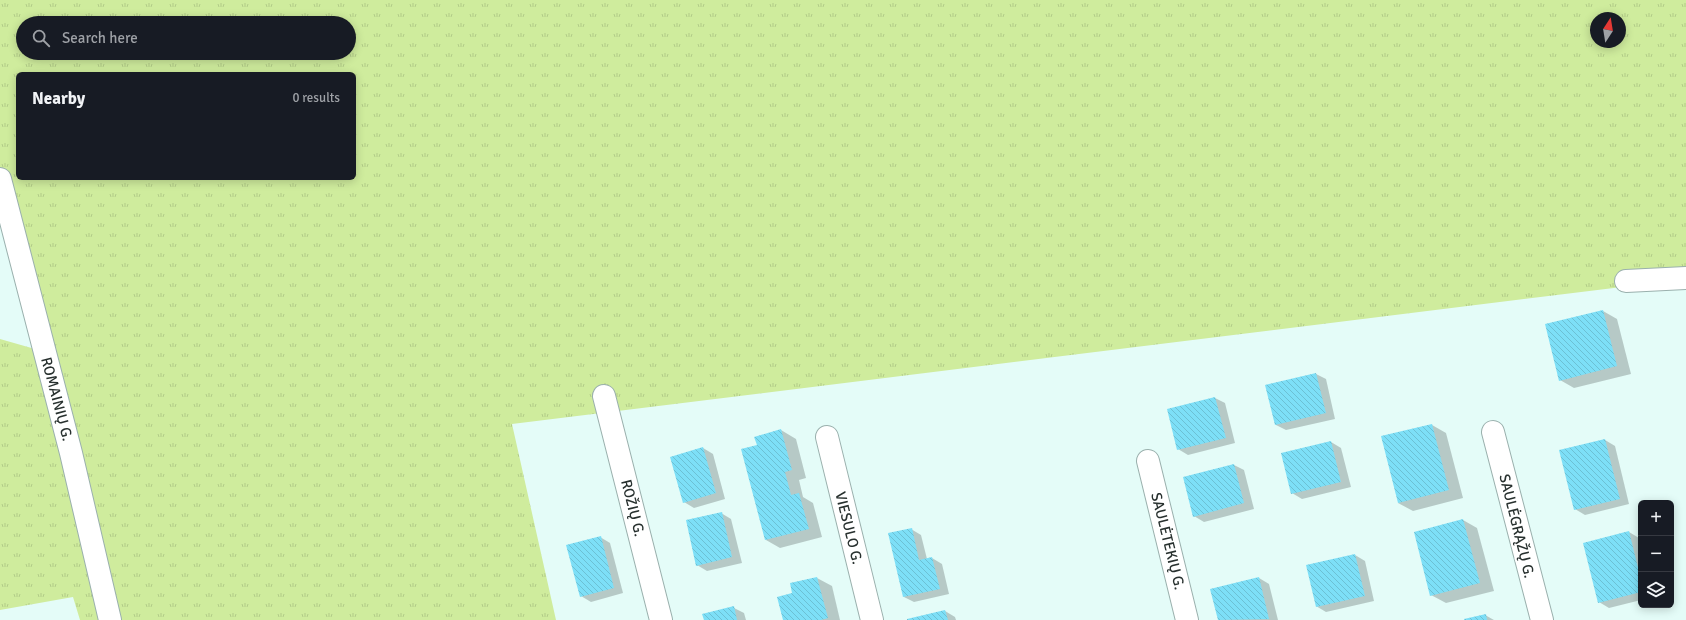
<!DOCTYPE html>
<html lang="en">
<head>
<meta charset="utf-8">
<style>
	body { margin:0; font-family:Signika,sans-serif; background:#20242c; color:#f1f3f6 }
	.controls { position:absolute; right:12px; bottom:12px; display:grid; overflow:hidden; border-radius:6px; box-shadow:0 2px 10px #0003 }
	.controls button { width:36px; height:36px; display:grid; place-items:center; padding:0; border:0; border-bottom:1px solid #363941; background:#171b24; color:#f1f3f6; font:20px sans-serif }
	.compass { position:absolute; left:1590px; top:12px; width:36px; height:36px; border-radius:50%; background:#171b24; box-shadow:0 2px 10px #0003; rotate:12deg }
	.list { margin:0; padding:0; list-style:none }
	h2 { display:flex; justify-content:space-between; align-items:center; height:52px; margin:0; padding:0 16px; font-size:17px }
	h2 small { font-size:13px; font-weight:400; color:#9ea1a6 }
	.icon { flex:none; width:22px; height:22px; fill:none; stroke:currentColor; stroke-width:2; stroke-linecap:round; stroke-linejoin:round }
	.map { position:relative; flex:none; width:1686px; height:620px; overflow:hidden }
	.search { position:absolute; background:#171b24; box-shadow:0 2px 10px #0003; left:16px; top:16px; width:340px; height:44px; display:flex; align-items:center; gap:10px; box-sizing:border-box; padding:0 14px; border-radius:22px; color:#9ea1a6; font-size:15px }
	.panel { position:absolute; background:#171b24; box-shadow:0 2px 10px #0003; left:16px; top:72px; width:340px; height:108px; border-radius:6px }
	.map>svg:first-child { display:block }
	.grass { fill:url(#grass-tufts); fill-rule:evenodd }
	.shadow { fill:#0003 }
	.building { fill:url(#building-back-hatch) }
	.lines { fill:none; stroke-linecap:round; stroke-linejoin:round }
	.minor-casing { stroke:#9ab0ad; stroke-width:24 }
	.major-casing { stroke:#9ab0ad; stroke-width:24 }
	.minor { stroke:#fff; stroke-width:22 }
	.major { stroke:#fff; stroke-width:22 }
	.labels { text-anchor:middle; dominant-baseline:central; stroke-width:4; stroke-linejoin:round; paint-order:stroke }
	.street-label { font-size:15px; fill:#28312f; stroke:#fff }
</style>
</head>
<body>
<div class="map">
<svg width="1686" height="620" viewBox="0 0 1686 620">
	<defs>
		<pattern id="grass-tufts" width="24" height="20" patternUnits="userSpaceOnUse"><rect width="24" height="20" fill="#cfec9d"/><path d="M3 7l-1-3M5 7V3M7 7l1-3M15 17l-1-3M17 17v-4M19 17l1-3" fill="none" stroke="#b2cb88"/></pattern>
		<pattern id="building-back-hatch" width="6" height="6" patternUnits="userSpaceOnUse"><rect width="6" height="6" fill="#7ddff7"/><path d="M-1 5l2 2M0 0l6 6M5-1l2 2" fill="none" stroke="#6cc0d4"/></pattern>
	</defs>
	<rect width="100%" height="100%" fill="#e4fcf8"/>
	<!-- grass -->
	<path class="grass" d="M0,0H1686V286L1622,287L512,424L556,620H80L73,597L0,610V339L35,349L0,201ZM1596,18H1620V42H1596ZM23,23H349V53H23ZM18,74H354V178H18Z"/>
	<!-- shadow -->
	<g class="shadow">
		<path d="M1603,311L1617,319L1631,374L1574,388L1560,380Z"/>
		<path d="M1316,374L1326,379L1335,419L1286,430L1276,425Z"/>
		<path d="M1215,398L1225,403L1235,443L1188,455L1178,449Z"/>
		<path d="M1432,425L1446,433L1463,498L1413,511L1398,503Z"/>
		<path d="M781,430L796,439L806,478L799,480L803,497L813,503L822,537L780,548L766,540L758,446Z"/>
		<path d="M1605,440L1615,446L1629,504L1585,515L1575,509Z"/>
		<path d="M1331,442L1341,448L1351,487L1302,499L1292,493L1282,454Z"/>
		<path d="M703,448L713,454L725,499L694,508L684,502Z"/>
		<path d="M1234,465L1244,470L1254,509L1204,522L1194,516Z"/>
		<path d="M721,513L731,519L742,563L707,571L697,565Z"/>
		<path d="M1463,520L1477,528L1494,591L1446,603L1431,595Z"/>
		<path d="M911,529L921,535L927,559L932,558L942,564L949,594L914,602L904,597Z"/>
		<path d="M1629,532L1639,538L1641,548V600L1609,608L1599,602Z"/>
		<path d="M600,537L610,543L623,593L591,602L581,596Z"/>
		<path d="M1355,555L1365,561L1374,601L1326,612L1316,606Z"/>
		<path d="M817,578L832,586L840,620H784L794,593Z"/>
		<path d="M1259,578L1269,584L1278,620H1219L1212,590Z"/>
		<path d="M734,608L744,613L746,620H705Z"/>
		<path d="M945,611L955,617L956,620H909Z"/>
		<path d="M1485,615L1494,620H1466Z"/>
	</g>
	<!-- building -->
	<g class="building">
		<path d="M1603,310L1617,366L1559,381L1545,324Z"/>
		<path d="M1316,373L1326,413L1275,425L1265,385Z"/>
		<path d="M1215,397L1226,438L1177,450L1167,409Z"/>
		<path d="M1432,424L1449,490L1398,503L1381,436Z"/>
		<path d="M781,429L792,470L785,472L791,495L799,493L809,529L765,540L741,449L757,445L754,437Z"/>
		<path d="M1605,439L1620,499L1574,510L1559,450Z"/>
		<path d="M1331,441L1341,482L1291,494L1281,453Z"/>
		<path d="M703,447L716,493L683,503L670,457Z"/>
		<path d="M1234,464L1244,503L1193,517L1183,477Z"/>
		<path d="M722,512L732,557L696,566L686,520Z"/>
		<path d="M1463,519L1480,583L1430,596L1414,532Z"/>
		<path d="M912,528L919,560L932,557L940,589L903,597L888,533Z"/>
		<path d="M1629,531L1641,580V592L1598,603L1583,543Z"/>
		<path d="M601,536L614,588L580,597L566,545Z"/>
		<path d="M1355,554L1365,596L1316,607L1306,565Z"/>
		<path d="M817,577L828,618L821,620H783L777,597L792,593L790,583Z"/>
		<path d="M1259,577L1269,619L1218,620L1210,589Z"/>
		<path d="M734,606L737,620H704L702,614Z"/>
		<path d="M945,610L948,620H907V619Z"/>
		<path d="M1486,614L1487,620H1464V619Z"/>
	</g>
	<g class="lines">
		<!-- minor casing -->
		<g class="minor-casing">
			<g id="minor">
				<path d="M1626,281L1686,278"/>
				<path d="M604,396L661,620"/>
				<path d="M1493,432L1542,620"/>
				<path d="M827,437L872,620"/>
				<path d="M1148,461L1187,620"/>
			</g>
		</g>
		<!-- major casing -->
		<g class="major-casing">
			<path id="major" d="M0,179L71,453L110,620"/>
		</g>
		<!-- minor -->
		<use href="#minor" class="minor"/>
		<!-- major -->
		<use href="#major" class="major"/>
	</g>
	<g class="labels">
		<!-- street labels -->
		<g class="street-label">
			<text transform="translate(57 399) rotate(75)">ROMAINIŲ G.</text>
			<text transform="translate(633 508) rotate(76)">ROŽIŲ G.</text>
			<text transform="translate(1517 526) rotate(76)">SAULĖGRĄŽŲ G.</text>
			<text transform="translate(849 528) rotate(76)">VIESULO G.</text>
			<text transform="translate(1168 541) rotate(76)">SAULĖTEKIŲ G.</text>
		</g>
	</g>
</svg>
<div class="controls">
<button>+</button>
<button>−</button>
<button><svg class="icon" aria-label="layers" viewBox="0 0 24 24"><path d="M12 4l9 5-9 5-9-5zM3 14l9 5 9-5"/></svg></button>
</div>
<svg class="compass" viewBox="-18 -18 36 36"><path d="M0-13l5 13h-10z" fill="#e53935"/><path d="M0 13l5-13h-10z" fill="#9ea1a6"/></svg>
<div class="search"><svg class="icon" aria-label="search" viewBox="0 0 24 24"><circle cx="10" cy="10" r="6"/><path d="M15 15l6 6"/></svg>Search here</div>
<section class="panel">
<h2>Nearby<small>0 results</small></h2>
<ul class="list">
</ul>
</section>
</div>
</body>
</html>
